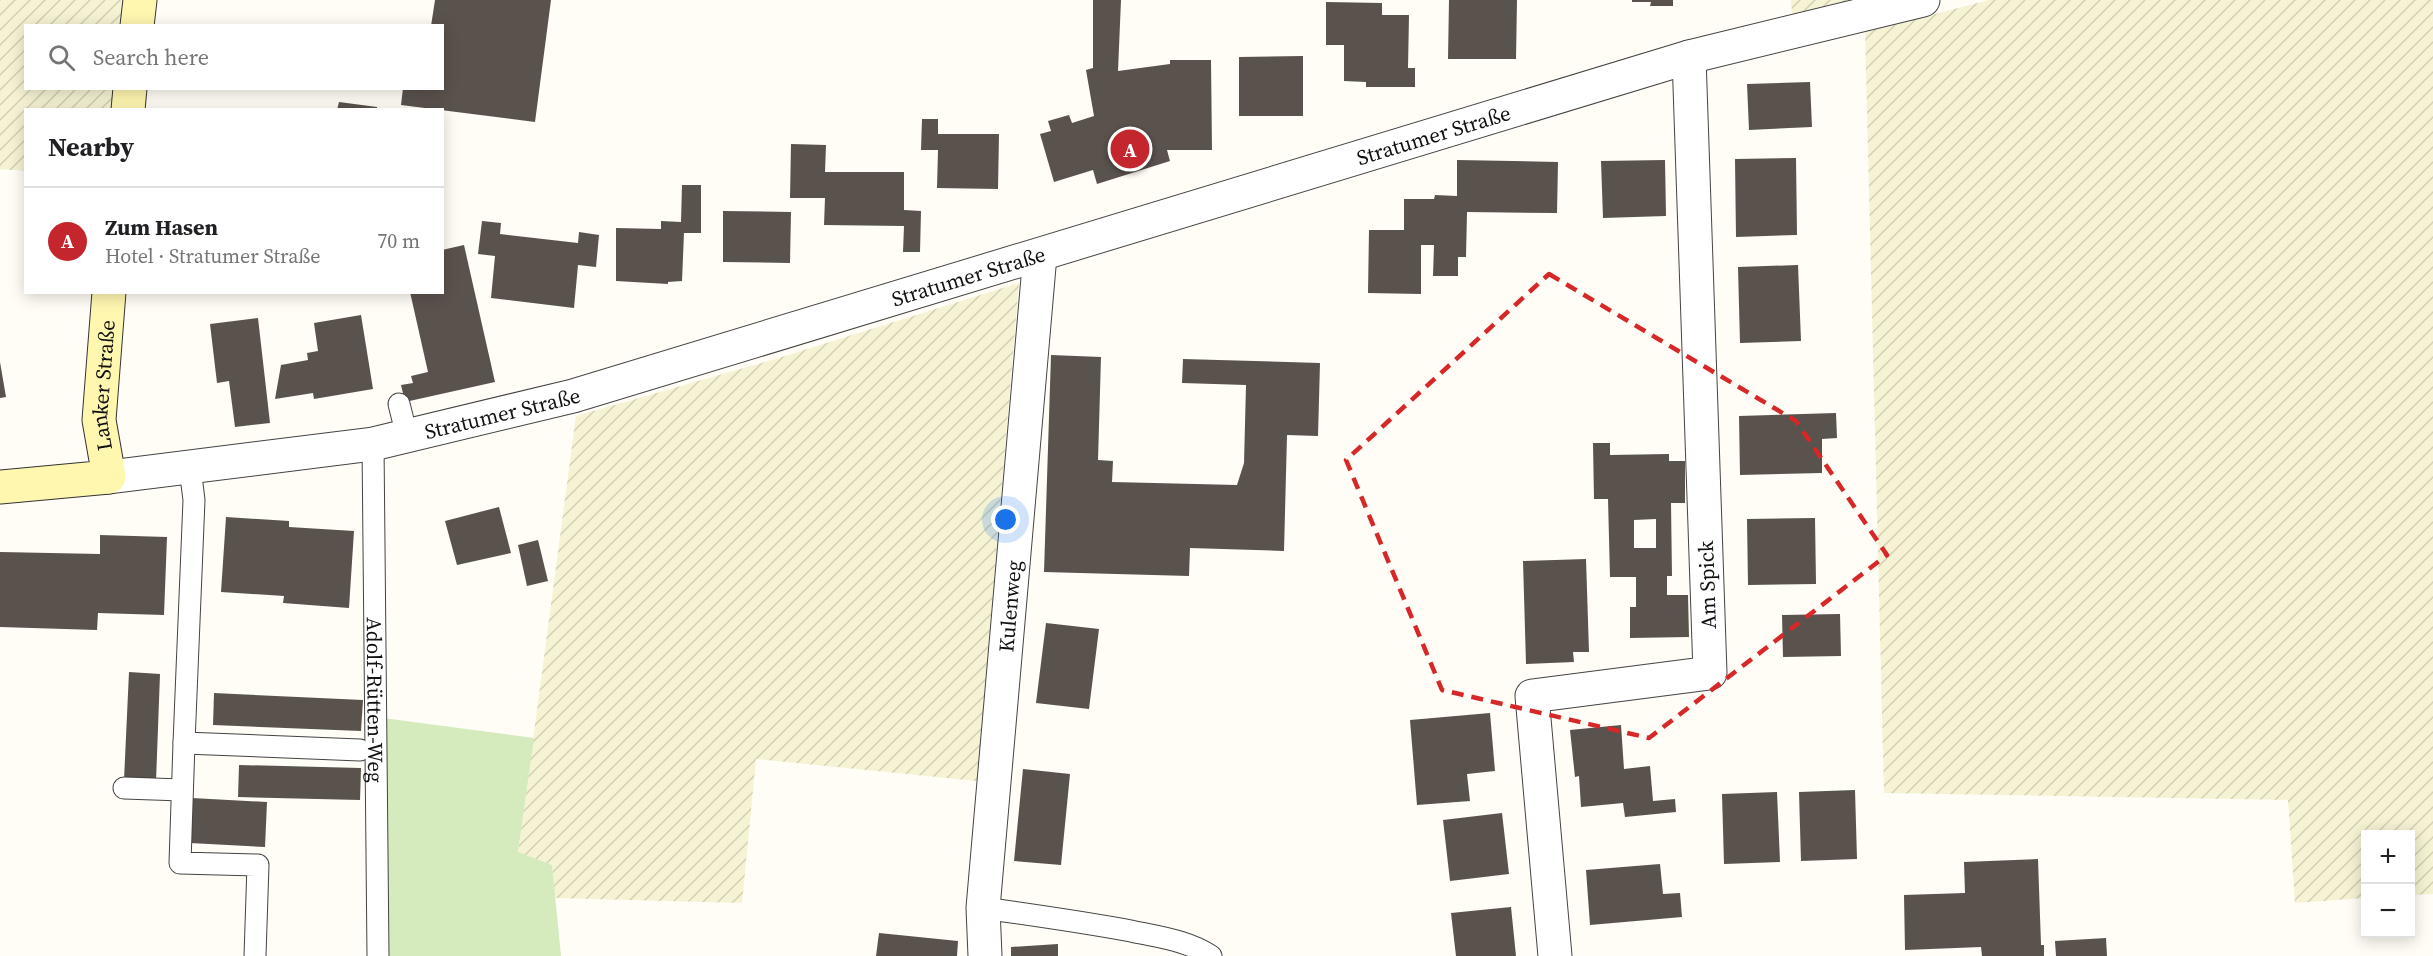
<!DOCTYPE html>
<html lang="en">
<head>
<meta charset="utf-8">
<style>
	body { margin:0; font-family:"Source Serif 4",serif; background:#f6f6f6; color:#202124 }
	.controls { position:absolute; right:18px; bottom:18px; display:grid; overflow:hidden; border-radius:0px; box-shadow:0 3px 15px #0003 }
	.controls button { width:54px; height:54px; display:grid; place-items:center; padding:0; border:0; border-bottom:2px solid #e0e0e0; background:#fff; color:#202124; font:30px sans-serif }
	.you { position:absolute; left:1006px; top:520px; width:21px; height:21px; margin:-15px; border:4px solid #fff; border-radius:50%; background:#1a73e8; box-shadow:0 0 0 9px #1a73e833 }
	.badge { display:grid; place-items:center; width:39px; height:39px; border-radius:50%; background:#c4262e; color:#fff; font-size:20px; font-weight:700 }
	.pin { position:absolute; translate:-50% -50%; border:3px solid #fff; box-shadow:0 2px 6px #0006 }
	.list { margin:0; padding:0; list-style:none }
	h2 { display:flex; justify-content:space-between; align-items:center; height:78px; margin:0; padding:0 24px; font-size:26px }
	h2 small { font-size:20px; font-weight:400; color:#757577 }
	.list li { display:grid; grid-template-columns:39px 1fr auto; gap:18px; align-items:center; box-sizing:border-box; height:108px; padding:0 24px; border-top:2px solid #e0e0e0 }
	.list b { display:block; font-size:22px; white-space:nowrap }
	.list p { margin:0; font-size:20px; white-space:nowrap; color:#757577 }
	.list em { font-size:20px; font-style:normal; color:#757577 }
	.icon { flex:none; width:33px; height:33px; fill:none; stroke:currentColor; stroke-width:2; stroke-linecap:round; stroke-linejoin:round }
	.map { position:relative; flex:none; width:2433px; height:956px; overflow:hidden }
	.search { position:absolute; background:#fff; box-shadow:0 3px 15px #0003; left:24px; top:24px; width:420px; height:66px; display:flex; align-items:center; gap:15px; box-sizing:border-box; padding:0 21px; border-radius:0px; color:#757577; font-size:22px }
	.panel { position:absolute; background:#fff; box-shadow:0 3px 15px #0003; left:24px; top:108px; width:420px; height:186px; border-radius:0px }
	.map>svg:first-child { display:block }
	.farmland { fill:url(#farmland-furrows) }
	.grass { fill:#d5ebbd }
	.building { fill:#5a524d; fill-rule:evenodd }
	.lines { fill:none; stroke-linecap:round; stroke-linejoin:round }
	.lane-casing { stroke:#444; stroke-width:23 }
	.street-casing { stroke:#444; stroke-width:35 }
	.secondary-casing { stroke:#333; stroke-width:35 }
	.lane { stroke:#fff; stroke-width:21 }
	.street { stroke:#fff; stroke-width:33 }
	.secondary { stroke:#fff6b0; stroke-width:33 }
	.marked { fill:none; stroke:#d62828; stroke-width:4.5; stroke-dasharray:12 8; stroke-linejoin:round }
	.labels { text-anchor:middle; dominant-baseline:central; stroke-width:6; stroke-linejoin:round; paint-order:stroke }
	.street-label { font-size:21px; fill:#111; stroke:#fff }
</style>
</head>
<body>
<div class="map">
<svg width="2433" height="956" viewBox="0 0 2433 956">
	<defs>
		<pattern id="farmland-furrows" width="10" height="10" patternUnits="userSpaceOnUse" patternTransform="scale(1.5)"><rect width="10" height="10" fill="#f6f3d4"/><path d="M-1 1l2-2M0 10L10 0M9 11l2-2" fill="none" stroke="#d2cfb5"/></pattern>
	</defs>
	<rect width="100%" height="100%" fill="#fffdf5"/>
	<!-- farmland -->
	<g class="farmland">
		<path d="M0,0H123L120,25L26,26V88L113,89L111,109L26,110L25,171L0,169Z"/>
		<path d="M1791,0H1854L1792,15Z"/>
		<path d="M1989,0H2433V894L2411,895L2410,834H2366L2365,898L2295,903L2288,800L1884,793L1865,32Z"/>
		<path d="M1019,283L977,781L756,759L742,903L554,898L552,865L518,853L576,416L772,360Z"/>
	</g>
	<!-- grass -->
	<path class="grass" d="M383,718L534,738L518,852L552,865L561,956H386Z"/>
	<!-- building -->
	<g class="building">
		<path d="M435,0H551L535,122L401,105L403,88H442V26H431Z"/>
		<path d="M1093,0H1121L1118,71L1170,64V60H1211L1212,150H1167L1170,161L1097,184L1093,170L1054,182L1040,134L1051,131L1048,121L1069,115L1072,123L1094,116L1086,70L1093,68Z"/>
		<path d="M1449,0H1517L1516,59H1448Z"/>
		<path d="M1632,0H1673V6H1650L1651,2H1632Z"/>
		<path d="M1326,2L1382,3V15H1409L1408,68H1415V87H1366V82L1344,81V45H1326Z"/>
		<path d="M1303,56V116H1239V57Z"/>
		<path d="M1810,82L1812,127L1749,130L1747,84Z"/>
		<path d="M339,102L377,107V110H337Z"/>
		<path d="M922,119H938V134H999L998,189L937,188L938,150H921Z"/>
		<path d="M791,144L826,145L825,172H904V210L921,211L920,252H903L904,226L824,225L825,198H790Z"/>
		<path d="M1796,158L1797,235L1736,237L1735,159Z"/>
		<path d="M1457,160L1558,162L1557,213L1467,212L1466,257H1458V276H1433L1434,245H1421V294L1368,293L1369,230H1404V199H1434L1435,195L1457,196Z"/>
		<path d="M1665,160L1666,216L1603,218L1601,161Z"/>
		<path d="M682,185H701V233H684L682,281L668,282V284L616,281V228L661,229V221L681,222Z"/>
		<path d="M723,211L791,212L790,263L723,262Z"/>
		<path d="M482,221L501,223L500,234L578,243L579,232L599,235L596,267L578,265L574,308L491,298L495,256L478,254Z"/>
		<path d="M464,245L495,382L405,402L401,385L413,383L411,376L428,372L410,292H442V250Z"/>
		<path d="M1798,265L1801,341L1740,343L1738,267Z"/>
		<path d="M361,315L373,389L314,399L313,393L275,399L281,365L308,360L307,353L318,351L314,323Z"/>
		<path d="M258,318L270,423L235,427L229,381L217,383L210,324Z"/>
		<path d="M1051,355L1101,357L1098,460L1113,461L1112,482L1237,485L1244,463L1246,385L1182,383L1183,359L1320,363L1318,436L1287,435L1284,551L1190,548L1189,576L1044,572Z"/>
		<path d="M0,362L6,397L0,398Z"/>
		<path d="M1836,413L1837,438L1822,439V473L1740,475L1739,416Z"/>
		<path d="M1593,443H1610V455L1669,454V461H1685V503H1671L1672,576H1667V595H1688L1689,637L1630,638V607H1636V577H1610L1608,499H1594ZM1656,519V548H1634V520Z"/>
		<path d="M499,507L511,553L457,565L445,521Z"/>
		<path d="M226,517L289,521V527L354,531L349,608L283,603L284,596L221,592Z"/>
		<path d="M1815,518L1816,584L1748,585L1747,519Z"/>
		<path d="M100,535L167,537L164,615L98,613L97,630L0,627V552L100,554Z"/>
		<path d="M538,540L548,581L527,586L518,545Z"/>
		<path d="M1586,559L1589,652H1573L1574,662L1526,664L1523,561Z"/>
		<path d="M1840,614L1841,656L1783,657L1782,615Z"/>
		<path d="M1046,623L1099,629L1089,709L1036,703Z"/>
		<path d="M129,672L160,674L156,782L124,780Z"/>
		<path d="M214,693L363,700L361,731L213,725Z"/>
		<path d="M1490,713L1495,771L1467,774L1470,801L1417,805L1410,720Z"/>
		<path d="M1621,725L1624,769L1650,766L1653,801L1675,799L1676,812L1625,817L1623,803L1581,807L1579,776L1575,777L1570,730Z"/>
		<path d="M239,765L361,768L360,800L238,797Z"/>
		<path d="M1023,769L1070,774L1061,865L1014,861Z"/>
		<path d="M1855,790L1857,859L1801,861L1799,792Z"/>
		<path d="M1777,792L1780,862L1724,864L1722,794Z"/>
		<path d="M192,798L267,802L265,847L190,843Z"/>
		<path d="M1502,813L1509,874L1450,881L1443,820Z"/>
		<path d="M2038,859L2041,945H2044V956H1982L1981,947L1905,950L1904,895L1965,893L1964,862Z"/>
		<path d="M1660,864L1663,894L1680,893L1682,917L1590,925L1586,870Z"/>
		<path d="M1511,907L1516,956H1456L1451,913Z"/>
		<path d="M879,933L958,941L957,956H876Z"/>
		<path d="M2106,938L2107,956H2056L2055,941Z"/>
		<path d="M1058,944V956H1011V947Z"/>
	</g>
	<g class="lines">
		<!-- lane casing -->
		<g class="lane-casing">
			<g id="lane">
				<path d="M399,404L407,436"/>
				<path id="s1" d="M373,444L378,956"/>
				<path d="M190,468L194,500L184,743L360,750"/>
				<path d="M184,743L180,863L258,865L255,956"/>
				<path d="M124,788L182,790"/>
				<path d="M983,908C1033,915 1082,922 1131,931C1158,937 1187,940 1211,956"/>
			</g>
		</g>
		<!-- street casing -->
		<g class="street-casing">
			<g id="street">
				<path id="s2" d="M109,477L373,444L573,396L1689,57L1923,0"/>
				<path id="s3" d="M985,956L983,908L1040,255"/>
				<path d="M1555,956L1532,696L1710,673L1689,57"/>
			</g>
		</g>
		<!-- secondary casing -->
		<g class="secondary-casing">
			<g id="secondary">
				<path d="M137,26L140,0"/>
				<path d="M128,110L130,88"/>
				<path id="s4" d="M0,487L109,477L99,420L109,292"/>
			</g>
		</g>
		<!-- lane -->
		<use href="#lane" class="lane"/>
		<!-- street -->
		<use href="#street" class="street"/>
		<!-- secondary -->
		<use href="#secondary" class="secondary"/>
	</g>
	<!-- marked area -->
	<path class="marked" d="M1549,274L1796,421L1887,555L1649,738L1442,690L1346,460Z"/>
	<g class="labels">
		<!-- street labels -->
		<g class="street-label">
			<text stroke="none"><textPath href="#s2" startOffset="1371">Stratumer Straße</textPath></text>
			<text stroke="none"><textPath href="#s2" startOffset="885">Stratumer Straße</textPath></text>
			<text stroke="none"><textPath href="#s4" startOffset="202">Lanker Straße</textPath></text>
			<text stroke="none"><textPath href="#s2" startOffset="399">Stratumer Straße</textPath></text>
			<text transform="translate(1707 585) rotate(-92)">Am Spick</text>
			<text stroke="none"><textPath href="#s3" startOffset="351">Kulenweg</textPath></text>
			<text stroke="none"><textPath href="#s1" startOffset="256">Adolf-Rütten-Weg</textPath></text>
		</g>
	</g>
</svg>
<div class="controls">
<button>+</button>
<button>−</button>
</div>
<div class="you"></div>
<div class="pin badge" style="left:1130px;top:149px">A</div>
<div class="search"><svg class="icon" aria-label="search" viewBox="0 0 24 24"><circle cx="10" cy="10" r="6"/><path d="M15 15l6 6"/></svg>Search here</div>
<section class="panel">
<h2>Nearby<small></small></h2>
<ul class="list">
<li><span class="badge">A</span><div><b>Zum Hasen</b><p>Hotel · Stratumer Straße</p></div><em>70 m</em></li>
</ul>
</section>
</div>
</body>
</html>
